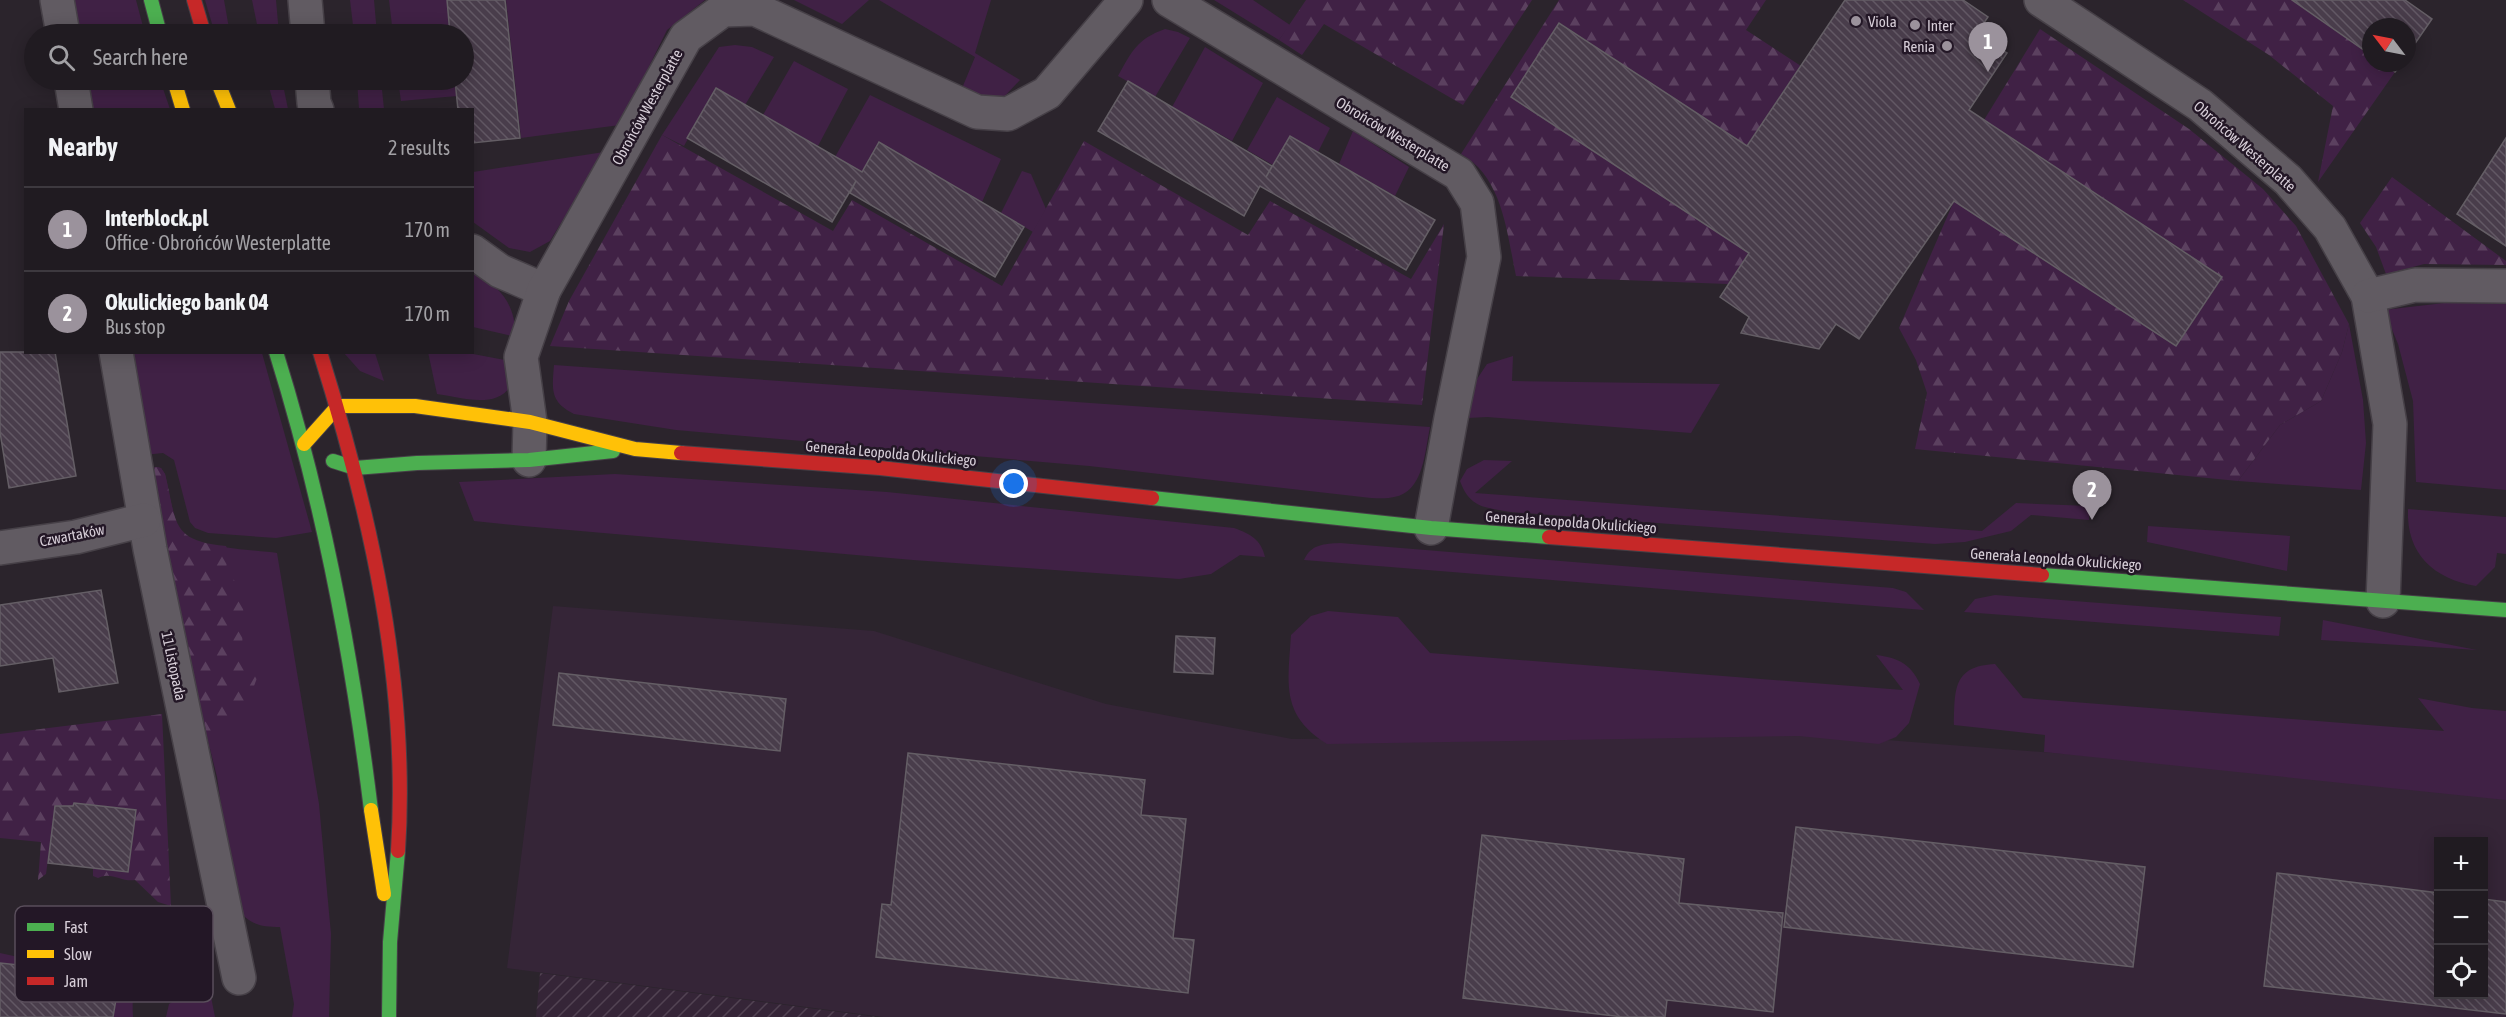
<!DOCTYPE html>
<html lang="en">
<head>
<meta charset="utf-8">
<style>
	body { margin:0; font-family:"Asap Condensed",sans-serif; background:#28242a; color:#f1f3f6 }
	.controls { position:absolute; right:18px; bottom:18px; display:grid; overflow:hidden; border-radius:0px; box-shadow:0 3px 15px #0003 }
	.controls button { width:54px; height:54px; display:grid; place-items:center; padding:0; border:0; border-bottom:2px solid #3d393f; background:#201b21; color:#f1f3f6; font:30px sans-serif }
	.compass { position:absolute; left:2362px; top:18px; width:54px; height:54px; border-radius:50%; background:#201b21; box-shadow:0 3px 15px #0003; rotate:302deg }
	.you { position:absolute; left:1014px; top:484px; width:21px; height:21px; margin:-15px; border:4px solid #fff; border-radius:50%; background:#1a73e8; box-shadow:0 0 0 9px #1a73e833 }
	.badge { display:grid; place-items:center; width:39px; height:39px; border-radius:50%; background:#9b929c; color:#fff; font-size:20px; font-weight:700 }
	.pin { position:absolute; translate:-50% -50px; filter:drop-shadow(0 2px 3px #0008) }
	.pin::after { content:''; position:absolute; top:32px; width:21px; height:18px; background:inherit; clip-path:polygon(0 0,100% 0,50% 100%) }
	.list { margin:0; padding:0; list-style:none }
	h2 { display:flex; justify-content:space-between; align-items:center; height:78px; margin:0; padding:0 24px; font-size:26px }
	h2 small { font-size:20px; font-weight:400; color:#a2a1a5 }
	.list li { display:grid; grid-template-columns:39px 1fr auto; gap:18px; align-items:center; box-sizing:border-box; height:84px; padding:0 24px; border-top:2px solid #3d393f }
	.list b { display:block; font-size:22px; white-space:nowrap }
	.list p { margin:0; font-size:20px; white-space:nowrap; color:#a2a1a5 }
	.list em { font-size:20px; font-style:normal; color:#a2a1a5 }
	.icon { flex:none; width:33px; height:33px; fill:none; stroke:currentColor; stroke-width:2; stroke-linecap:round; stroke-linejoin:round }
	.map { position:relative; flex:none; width:2506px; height:1017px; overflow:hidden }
	.search { position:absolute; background:#201b21; box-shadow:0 3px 15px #0003; left:24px; top:24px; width:450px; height:66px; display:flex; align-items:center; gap:15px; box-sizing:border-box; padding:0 21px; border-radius:33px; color:#a2a1a5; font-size:22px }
	.panel { position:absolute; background:#201b21; box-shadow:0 3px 15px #0003; left:24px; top:108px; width:450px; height:246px; border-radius:0px }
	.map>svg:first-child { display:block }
	.built { fill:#352537; fill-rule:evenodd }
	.industrial { fill:url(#industrial-furrows) }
	.grass { fill:#402145 }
	.forest { fill:url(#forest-firs) }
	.building { fill:url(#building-back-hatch); stroke:#645e65; stroke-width:1.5 }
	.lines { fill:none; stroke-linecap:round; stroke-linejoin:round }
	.street-casing { stroke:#464047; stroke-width:36 }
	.fast-casing { stroke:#464047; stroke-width:16 }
	.slow-casing { stroke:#464047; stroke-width:16 }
	.jam-casing { stroke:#464047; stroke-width:16 }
	.street { stroke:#615b62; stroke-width:33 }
	.fast { stroke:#4caf50; stroke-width:14 }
	.slow { stroke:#ffc107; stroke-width:14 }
	.jam { stroke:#c62828; stroke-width:14 }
	.poi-dot { fill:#9b929c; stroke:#231726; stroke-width:2 }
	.labels { text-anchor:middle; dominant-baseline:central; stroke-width:5; stroke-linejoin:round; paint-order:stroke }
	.poi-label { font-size:15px; fill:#d7ced8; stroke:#231726; text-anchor:start }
	.street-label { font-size:15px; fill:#d7ced8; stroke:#231726 }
	.key { fill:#231726; stroke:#594e5b; stroke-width:1.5 }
	.key-label { font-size:16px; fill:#d7ced8 }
</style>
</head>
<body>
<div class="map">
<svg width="2506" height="1017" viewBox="0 0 2506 1017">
	<defs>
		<pattern id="industrial-furrows" width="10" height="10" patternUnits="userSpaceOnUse" patternTransform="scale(1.5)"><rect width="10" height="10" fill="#352537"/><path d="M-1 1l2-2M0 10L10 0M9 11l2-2" fill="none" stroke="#524353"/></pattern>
		<pattern id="forest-firs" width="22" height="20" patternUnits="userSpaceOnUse" patternTransform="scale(1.5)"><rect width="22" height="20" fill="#402145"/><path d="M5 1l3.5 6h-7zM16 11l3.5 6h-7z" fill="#5b405f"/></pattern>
		<pattern id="building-back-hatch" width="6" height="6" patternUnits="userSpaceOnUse" patternTransform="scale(1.5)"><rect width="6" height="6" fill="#493d4b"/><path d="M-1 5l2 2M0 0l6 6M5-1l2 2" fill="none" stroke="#625864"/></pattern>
	</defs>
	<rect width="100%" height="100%" fill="#2b242c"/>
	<!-- built -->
	<path class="built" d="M553,606L874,631L1106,704L1292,739L1797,733L2506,788V1017H883L507,968ZM2438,842H2484V994H2438Z"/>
	<!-- industrial -->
	<path class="industrial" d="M540,973L877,1017H536Z"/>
	<!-- grass -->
	<g class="grass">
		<path d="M68,0H136L145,34H74Z"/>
		<path d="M205,0H224L230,34H215Z"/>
		<path d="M252,0H276L279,34H259Z"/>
		<path d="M350,0H374L377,34H354Z"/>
		<path d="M389,0H447L450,34H393Z"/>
		<path d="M506,0H705L667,30L620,125L521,138Z"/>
		<path d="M794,0H869L842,24Z"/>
		<path d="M879,0H991L975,53L1020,80L1003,98L982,100L960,93L975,57Z"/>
		<path d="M1214,0H1253L1290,25L1279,40Z"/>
		<path d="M1165,29L1178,32L1190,38L1155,97L1118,76C1132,51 1137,39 1165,29Z"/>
		<path d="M735,45L752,47L774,57L745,105L716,88L684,146L662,135L719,47Z"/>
		<path d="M1205,47L1263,83L1232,141L1172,107Z"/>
		<path d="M794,61L848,89L818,146L763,115Z"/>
		<path d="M81,80H160L170,109H86Z"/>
		<path d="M267,80H282L288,109H275Z"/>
		<path d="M357,80H381L384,109H359Z"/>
		<path d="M398,80H455L457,96L401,101Z"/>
		<path d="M870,95L1001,159L982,202L879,142L862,172L835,157Z"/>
		<path d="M1277,97L1330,128L1318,152L1290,136L1273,165L1247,150Z"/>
		<path d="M1353,131L1409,167L1395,196L1339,164Z"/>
		<path d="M604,152L550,241L530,252L509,248L473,222V172Z"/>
		<path d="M1022,171L1031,174L1046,209L1033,232L1001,213Z"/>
		<path d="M472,269C501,290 514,300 516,337L473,327Z"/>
		<path d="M2444,303L2506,304V490L2416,482L2413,401L2398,344L2384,310Z"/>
		<path d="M2349,324L2363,400L2366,443L2361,490L2238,481L2280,425L2321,401L2342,352Z"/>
		<path d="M428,352L468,353L516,362C514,369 514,379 511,385C497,410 459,397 437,394Z"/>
		<path d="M127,353H262L312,532L276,538L208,533L195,528L190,522L174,460L163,453L144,455Z"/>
		<path d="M344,353H375L384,381L360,371Z"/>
		<path d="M1513,356L1512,381L1720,384L1691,433L1487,417L1468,418L1473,385L1487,364Z"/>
		<path d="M554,365L1430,427C1425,450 1424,492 1394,497C1387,499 1378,498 1371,498L1089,466L676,430L574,414C550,402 552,390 554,365Z"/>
		<path d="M1484,460L1512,461L1475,493L1982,531L2016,503L2090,506L2089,520L2031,515L2011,531L1965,542L1935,544L1510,512C1484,507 1470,508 1460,481L1467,469Z"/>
		<path d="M156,467L161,468L165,474C169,489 173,522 182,533C195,548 256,550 277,553L319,804L331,934L329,1017H292L294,1004L280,927C259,927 247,924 236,905L217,777L198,701Z"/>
		<path d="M615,474L887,492L1234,528C1250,534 1261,539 1265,557L1240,555L1211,574L1179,579L913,560L523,526L474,521L459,482Z"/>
		<path d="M2408,509L2506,517V554L2497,553L2495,567L2476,586C2434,579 2406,554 2408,509Z"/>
		<path d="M2148,526L2290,536L2287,571L2147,542Z"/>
		<path d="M1340,543L1893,588L1906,592L1924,610L1304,560C1311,544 1324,544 1340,543Z"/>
		<path d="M1995,595L2281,617L2279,636L1964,612L1975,599Z"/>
		<path d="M1328,611L1398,617L1430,653L1903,690L1876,655C1898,658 1910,663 1920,684L1909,723L1896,737L1879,744L1799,736L1327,744C1280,715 1288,683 1291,635L1311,616Z"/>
		<path d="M2323,620L2477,650L2321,640Z"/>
		<path d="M1995,664L2023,698L2444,731L2418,698L2472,708L2506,711V800L2044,752L2045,735L1954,725C1955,691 1952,666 1995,664Z"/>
		<path d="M200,941L215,1017H166L169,1004L180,997L174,943Z"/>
		<path d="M0,953L32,960L53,958L56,965L53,968L0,963Z"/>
		<path d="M118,968L132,972C134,987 132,1001 133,1017H113L119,977Z"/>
	</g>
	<!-- forest -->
	<g class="forest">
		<path d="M1306,0H1532L1463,105L1324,24L1302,55L1279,40Z"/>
		<path d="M1559,0H1766L1746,30L1801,66L1772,110L1796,179L1560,23L1511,97L1749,253L1728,284L1516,276C1507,234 1503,177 1461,154Z"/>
		<path d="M2183,0H2292L2371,55V63H2382L2395,72L2318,182L2333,106L2269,55Z"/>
		<path d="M2040,29L2189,129L2263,189L2296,226L2349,324L2342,352L2321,401L2280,425L2238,481L1915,449L1927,393L1916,360L1899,328L1954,201L2176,346L2222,277L1984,120Z"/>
		<path d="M662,135L833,231L852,200L1002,286L1084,141L1248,235L1270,201L1411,279L1444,224L1422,405L550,346L569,301Z"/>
		<path d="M2392,177L2506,261V265L2424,264L2386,274L2376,247L2360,223Z"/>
		<path d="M156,467L161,468L165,474C177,522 170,541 226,546L229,553L226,568L244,595L242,650L257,678L242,718L229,723L210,748L148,468Z"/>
		<path d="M162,714L171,906L158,902L135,880C121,882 111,871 98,878L93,876V868L128,872L135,810L74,803L73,806H55L46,874L38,880L41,842L0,838V734Z"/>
	</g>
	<!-- building -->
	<g class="building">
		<path d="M447,0H505L520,138L472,143V110H458L455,80H464V34H450Z"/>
		<path d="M1845,0H1963L1988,17L1977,33L2007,53L1969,110L2222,277L2176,346L1954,201L1859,339L1836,324L1819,349L1741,333L1749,317L1720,297L1749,253L1511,97L1559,23L1747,146Z"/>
		<path d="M2292,0H2405L2432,19L2407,55V27H2371V55Z"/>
		<path d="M2382,63H2402L2395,72Z"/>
		<path d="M1128,81L1272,166L1266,177L1290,136L1435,220L1406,270L1260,186L1244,216L1098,131Z"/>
		<path d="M716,88L862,172L879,142L1024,227L995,277L850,193L856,181L832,222L687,138Z"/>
		<path d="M2506,138V246L2457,214Z"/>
		<path d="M0,352H55L76,476L9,488L0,432Z"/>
		<path d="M101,590L118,683L59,692L53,658L0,666V605Z"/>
		<path d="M1176,636L1215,638L1213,674L1174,672Z"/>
		<path d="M559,673L786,699L780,751L553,725Z"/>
		<path d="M908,753L1145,780L1141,815L1186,819L1173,938L1194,940L1188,993L876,957L882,904L891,905Z"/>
		<path d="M74,803L136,810L128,872L48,863L55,806H73Z"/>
		<path d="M1796,827L2145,867L2133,967L1784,927Z"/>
		<path d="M1482,835L1684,859L1679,903L1783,913L1773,1012L1667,1000L1665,1017H1623L1463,998Z"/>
		<path d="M2277,873L2439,893V994H2484V899L2506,902V1014L2264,986Z"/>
		<path d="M0,963L120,976L113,1017H0Z"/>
	</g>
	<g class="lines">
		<!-- street casing -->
		<g class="street-casing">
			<g id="street">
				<path d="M57,0L63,34"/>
				<path d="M305,0L308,34"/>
				<path d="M1169,0L1459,174L1477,203L1484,257L1451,418L1431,528"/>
				<path d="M2041,0L2200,105L2288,180L2330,228L2368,296L2390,424L2383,601"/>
				<path d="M71,80L76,110"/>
				<path d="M312,80L314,103L317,110"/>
				<path d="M472,251L500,271L544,290"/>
				<path d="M2368,296L2415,285L2506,286"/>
				<path d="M116,352L150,549L239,978"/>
				<path d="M529,460L530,422L521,357L544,290L686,37L723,10L755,9L977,112L1008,114L1047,93L1126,0"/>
				<path d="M0,548L76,537L144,520"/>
			</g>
		</g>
		<!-- fast casing -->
		<g class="fast-casing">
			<g id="fast">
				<path d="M151,0L160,34"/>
				<path d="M276,352C323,502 352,655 371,810"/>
				<path d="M333,461L355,468L417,463L529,460L613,451"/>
				<path d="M1152,498L1431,528L1549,537"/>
				<path d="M2042,575L2506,610"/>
				<path d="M389,1017L390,942L398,851"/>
			</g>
		</g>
		<!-- slow casing -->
		<g class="slow-casing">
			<g id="slow">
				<path d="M174,80L183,110"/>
				<path d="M217,80L229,110"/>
				<path d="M304,444L338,406H415L530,422L635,449L681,453"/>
				<path d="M371,810L384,894"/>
			</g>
		</g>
		<!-- jam casing -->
		<g class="jam-casing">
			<g id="jam">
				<path d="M194,0L204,34"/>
				<path d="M320,352C370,512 409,682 398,851"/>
				<path d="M681,453L880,468L1152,498"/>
				<path d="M1549,537L2042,575"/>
			</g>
		</g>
		<!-- street -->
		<use href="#street" class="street"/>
		<!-- fast -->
		<use href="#fast" class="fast"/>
		<!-- slow -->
		<use href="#slow" class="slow"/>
		<!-- jam -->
		<use href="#jam" class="jam"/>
	</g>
	<!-- markers -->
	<g class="poi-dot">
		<circle cx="1856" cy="21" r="6"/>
		<circle cx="1915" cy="25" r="6"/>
		<circle cx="1947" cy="46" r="6"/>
	</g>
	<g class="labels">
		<!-- poi labels -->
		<g class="poi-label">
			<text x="1868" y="21">Viola</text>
			<text x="1927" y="25">Inter</text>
			<text x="1935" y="46" text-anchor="end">Renia</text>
		</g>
		<!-- street labels -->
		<g class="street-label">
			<text transform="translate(647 107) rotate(-61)">Obrońców Westerplatte</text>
			<text transform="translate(1393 134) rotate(31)">Obrońców Westerplatte</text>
			<text transform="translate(2245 146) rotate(41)">Obrońców Westerplatte</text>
			<text transform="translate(891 453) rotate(5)">Generała Leopolda Okulickiego</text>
			<text transform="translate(1571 522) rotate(4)">Generała Leopolda Okulickiego</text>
			<text transform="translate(72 535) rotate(-11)">Czwartaków</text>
			<text transform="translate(2056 559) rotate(4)">Generała Leopolda Okulickiego</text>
			<text transform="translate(174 666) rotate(78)">11 Listopada</text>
		</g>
	</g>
	<!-- legend -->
	<rect x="15" y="906" width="198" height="96" rx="9" class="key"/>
	<rect x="27" y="923" width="27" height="8" fill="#4caf50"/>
	<rect x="27" y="950" width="27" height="8" fill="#ffc107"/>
	<rect x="27" y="977" width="27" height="8" fill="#c62828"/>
	<g class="key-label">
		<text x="64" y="933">Fast</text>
		<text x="64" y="960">Slow</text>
		<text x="64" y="987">Jam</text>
	</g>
</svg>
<div class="controls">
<button>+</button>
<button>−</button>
<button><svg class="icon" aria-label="locate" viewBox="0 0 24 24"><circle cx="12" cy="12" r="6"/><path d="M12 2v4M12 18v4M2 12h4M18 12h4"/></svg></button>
</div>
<svg class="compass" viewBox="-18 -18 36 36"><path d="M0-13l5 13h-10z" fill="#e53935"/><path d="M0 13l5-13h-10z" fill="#a2a1a5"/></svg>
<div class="you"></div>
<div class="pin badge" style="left:1988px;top:72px">1</div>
<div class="pin badge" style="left:2092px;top:520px">2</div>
<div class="search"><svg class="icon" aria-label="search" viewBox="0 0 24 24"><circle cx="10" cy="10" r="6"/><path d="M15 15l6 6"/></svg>Search here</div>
<section class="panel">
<h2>Nearby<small>2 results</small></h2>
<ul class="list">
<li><span class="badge">1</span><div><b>Interblock.pl</b><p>Office · Obrońców Westerplatte</p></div><em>170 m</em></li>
<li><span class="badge">2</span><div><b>Okulickiego bank 04</b><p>Bus stop</p></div><em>170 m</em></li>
</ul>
</section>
</div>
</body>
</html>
